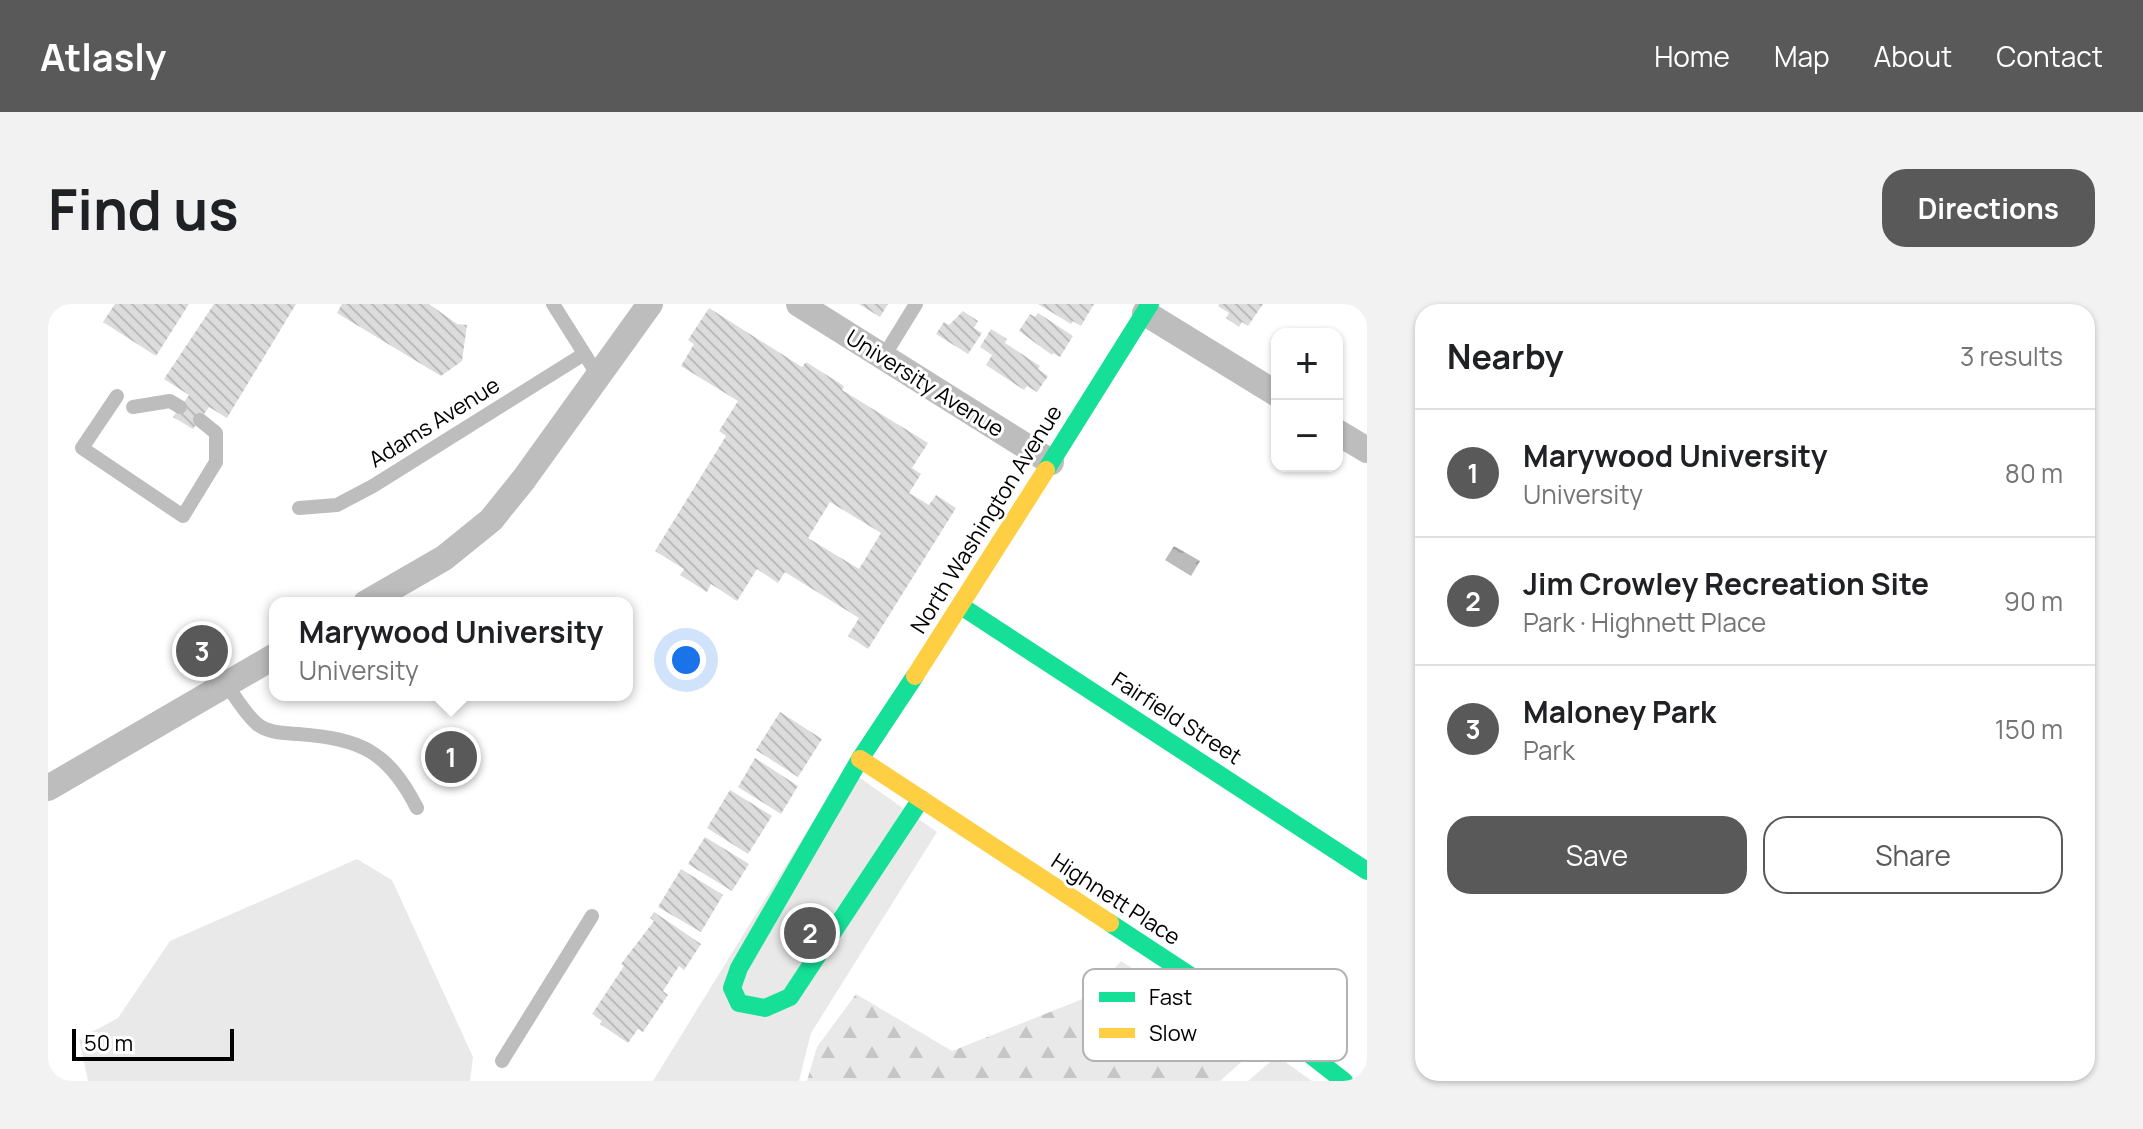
<!DOCTYPE html>
<html lang="en">
<head>
<meta charset="utf-8">
<style>
	body { margin:0; font-family:Manrope,sans-serif; background:#f2f2f2; color:#202124 }
	.controls { position:absolute; right:24px; top:24px; display:grid; overflow:hidden; border-radius:16px; box-shadow:0 2px 6px #0004 }
	.controls button { width:72px; height:72px; display:grid; place-items:center; padding:0; border:0; border-bottom:2px solid #e0e0e0; background:#fff; color:#202124; font:40px sans-serif }
	.scale { position:absolute; left:24px; bottom:20px; width:162px; box-sizing:border-box; padding-left:8px; border:4px solid #000; border-top:0; font-size:22px; line-height:28px; white-space:nowrap; color:#000; -webkit-text-stroke:6px #fff; paint-order:stroke }
	.you { position:absolute; left:638px; top:356px; width:28px; height:28px; margin:-20px; border:6px solid #fff; border-radius:50%; background:#1a73e8; box-shadow:0 0 0 12px #1a73e833 }
	.badge { display:grid; place-items:center; width:52px; height:52px; border-radius:50%; background:#595959; color:#fff; font-size:26px; font-weight:700 }
	.pin { position:absolute; translate:-50% -50%; border:4px solid #fff; box-shadow:0 2px 8px #0006 }
	.popup { position:absolute; left:221px; top:293px; width:364px; height:104px; box-sizing:border-box; display:grid; place-content:center; border-radius:16px; background:#fff; filter:drop-shadow(0 2px 6px #0005); font-size:26px; white-space:nowrap; color:#757577 }
	.popup b { font-size:30px; color:#202124 }
	.popup::after { content:''; position:absolute; left:50%; top:100%; margin-left:-16px; border:16px solid transparent; border-top-color:#fff }
	.list { margin:0; padding:0; list-style:none }
	h2 { display:flex; justify-content:space-between; align-items:center; height:104px; margin:0; padding:0 32px; font-size:34px }
	h2 small { font-size:26px; font-weight:400; color:#757577 }
	.list li { display:grid; grid-template-columns:52px 1fr auto; gap:24px; align-items:center; box-sizing:border-box; height:128px; padding:0 32px; border-top:2px solid #e0e0e0 }
	.list b { display:block; font-size:30px; white-space:nowrap }
	.list p { margin:0; font-size:26px; white-space:nowrap; color:#757577 }
	.list em { font-size:26px; font-style:normal; color:#757577 }
	.actions { display:flex; gap:16px; padding:24px 32px }
	.actions a { flex:1; padding:18px 0; border:2px solid #595959; border-radius:24px; text-align:center; font-size:28px; color:#595959 }
	.actions .main { background:#595959; color:#fff }
	.map { position:relative; flex:none; width:1319px; height:777px; overflow:hidden; border-radius:24px }
	header { display:flex; align-items:center; gap:48px; box-sizing:border-box; height:112px; padding:0 40px; background:#595959; color:#fff }
	header strong { font-size:38px }
	nav { display:flex; gap:44px; margin-inline-start:auto; font-size:28px }
	.intro { display:flex; align-items:center; justify-content:space-between; box-sizing:border-box; height:192px; padding:0 48px }
	h1 { margin:0; font-size:56px }
	.button { padding:20px 36px; border-radius:24px; background:#595959; color:#fff; font-size:28px; font-weight:700 }
	main { display:flex; gap:48px; padding:0 48px }
	aside { flex:1; background:#fff; border-radius:24px; box-shadow:0 2px 6px #0004 }
	.map>svg:first-child { display:block }
	.green { fill:#e9e9e9 }
	.forest { fill:url(#forest-firs) }
	.water { fill:url(#water-ripples) }
	.building { fill:url(#building-back-hatch); fill-rule:evenodd }
	.lines { fill:none; stroke-linecap:round; stroke-linejoin:round }
	.lane { stroke:#bdbdbd; stroke-width:14 }
	.street { stroke:#bdbdbd; stroke-width:26 }
	.fast { stroke:#16e098; stroke-width:18 }
	.slow { stroke:#ffcf43; stroke-width:18 }
	.labels { text-anchor:middle; dominant-baseline:central; stroke-width:6; stroke-linejoin:round; paint-order:stroke }
	.street-label { font-size:22px; fill:#000; stroke:#fff }
	.key { fill:#fff; stroke:#b2b2b2; stroke-width:2 }
	.key-label { font-size:22px; fill:#000 }
</style>
</head>
<body>
<header>
<strong>Atlasly</strong>
<nav><a>Home</a><a>Map</a><a>About</a><a>Contact</a></nav>
</header>
<div class="intro"><h1>Find us</h1><a class="button">Directions</a></div>
<main>
<div class="map">
<svg width="1319" height="777" viewBox="0 0 1319 777">
	<defs>
		<pattern id="forest-firs" width="22" height="20" patternUnits="userSpaceOnUse" patternTransform="scale(2)"><rect width="22" height="20" fill="#e9e9e9"/><path d="M5 1l3.5 6h-7zM16 11l3.5 6h-7z" fill="#c6c6c6"/></pattern>
		<pattern id="water-ripples" width="26" height="14" patternUnits="userSpaceOnUse" patternTransform="scale(2)"><rect width="26" height="14" fill="#bbb"/><path d="M2 4q2-2 4 0t4 0M15 11q2-2 4 0t4 0" fill="none" stroke="#9f9f9f"/></pattern>
		<pattern id="building-back-hatch" width="6" height="6" patternUnits="userSpaceOnUse" patternTransform="scale(2)"><rect width="6" height="6" fill="#dcdcdc"/><path d="M-1 5l2 2M0 0l6 6M5-1l2 2" fill="none" stroke="#bbb"/></pattern>
	</defs>
	<rect width="100%" height="100%" fill="#fff"/>
	<!-- green -->
	<g class="green">
		<path d="M798,464L889,528L763,729L751,777H605Z"/>
		<path d="M309,555L344,576L425,753L422,777H40L31,735L70,714L122,637Z"/>
		<path d="M1229,752L1264,777H1200Z"/>
	</g>
	<!-- forest -->
	<path class="forest" d="M1073,657L1209,744L1172,777H759L769,743L808,690L904,747L1042,692Z"/>
	<!-- water -->
	<path class="water" d="M1126,242L1152,257L1143,272L1117,256Z"/>
	<!-- building -->
	<g class="building">
		<path d="M67,0H141L108,52L55,18Z"/>
		<path d="M166,0H248L179,114L161,103L145,125L125,113L141,91L116,75Z"/>
		<path d="M294,0H381L409,20L419,21L414,57L393,72L289,9Z"/>
		<path d="M811,0H840L832,13Z"/>
		<path d="M990,0H1046L1033,22L1025,17L1023,20Z"/>
		<path d="M1171,0H1215L1200,22L1194,18L1191,23L1178,14L1181,9L1170,2Z"/>
		<path d="M661,4L754,63L758,58L796,82L794,86L880,139L864,164L873,170L861,189L881,201L888,191L908,204L820,345L800,332L811,314L737,268L730,279L709,265L689,297L663,280L659,288L632,271L636,265L607,247L678,132L671,127L690,97L633,62L646,40L640,36ZM782,198L833,229L811,265L760,234Z"/>
		<path d="M915,7L930,17L926,24L934,29L920,50L888,30L896,18L901,21Z"/>
		<path d="M990,9L1025,32L1012,53L1005,49L1004,51L971,27L982,10L987,13Z"/>
		<path d="M943,25L959,35L957,39L992,62L990,65L1000,72L989,88L979,82L976,86L938,61L944,51L932,43Z"/>
		<path d="M732,408L774,435L750,473L708,446Z"/>
		<path d="M707,454L750,482L733,510L690,483Z"/>
		<path d="M682,486L724,512L700,550L659,524Z"/>
		<path d="M657,533L701,560L684,587L640,560Z"/>
		<path d="M633,565L675,591L653,628L610,603Z"/>
		<path d="M606,608L653,640L636,666L631,662L615,687L620,691L595,728L590,725L580,739L552,720L554,717L544,710L576,662L573,660L606,617L602,614Z"/>
	</g>
	<g class="lines">
		<!-- lane -->
		<g class="lane">
			<path d="M505,0L551,73"/>
			<path d="M836,52L868,0"/>
			<path d="M69,92L34,144L135,212L168,158V129L152,116"/>
			<path d="M85,103L122,97L132,103"/>
			<path d="M251,204L289,201L325,182L536,50"/>
			<path d="M178,380C187,392 197,410 209,420C220,429 236,429 250,430C313,435 340,447 369,504"/>
			<path d="M454,757L544,612"/>
		</g>
		<!-- street -->
		<g class="street">
			<path d="M751,0L1003,158"/>
			<path d="M1097,9L1229,90"/>
			<path d="M1289,128L1319,146"/>
			<path d="M318,299L396,254L443,216L476,175L602,0"/>
			<path d="M0,484L227,352"/>
		</g>
		<!-- fast -->
		<g class="fast">
			<path d="M998,166L1102,0"/>
			<path d="M913,302L1319,567"/>
			<path d="M867,372L812,455L691,664L684,684L691,699L717,704L742,693L873,495"/>
			<path d="M1062,619L1260,749L1296,777"/>
		</g>
		<!-- slow -->
		<g class="slow">
			<path d="M867,372L998,166"/>
			<path d="M812,455L1062,619"/>
		</g>
	</g>
	<g class="labels">
		<!-- street labels -->
		<g class="street-label">
			<text transform="translate(877 79) rotate(32)">University Avenue</text>
			<text transform="translate(386 118) rotate(-32)">Adams Avenue</text>
			<text transform="translate(938 215) rotate(-58)">North Washington Avenue</text>
			<text transform="translate(1129 414) rotate(33)">Fairfield Street</text>
			<text transform="translate(1068 595) rotate(33)">Highnett Place</text>
		</g>
	</g>
	<!-- legend -->
	<rect x="1035" y="665" width="264" height="92" rx="12" class="key"/>
	<rect x="1051" y="688" width="36" height="10" fill="#16e098"/>
	<rect x="1051" y="724" width="36" height="10" fill="#ffcf43"/>
	<g class="key-label">
		<text x="1101" y="701">Fast</text>
		<text x="1101" y="737">Slow</text>
	</g>
</svg>
<div class="controls">
<button>+</button>
<button>−</button>
</div>
<div class="scale">50 m</div>
<div class="you"></div>
<div class="pin badge" style="left:403px;top:453px">1</div>
<div class="popup"><b>Marywood University</b>University</div>
<div class="pin badge" style="left:762px;top:629px">2</div>
<div class="pin badge" style="left:154px;top:347px">3</div>
</div>
<aside>
<h2>Nearby<small>3 results</small></h2>
<ul class="list">
<li><span class="badge">1</span><div><b>Marywood University</b><p>University</p></div><em>80 m</em></li>
<li><span class="badge">2</span><div><b>Jim Crowley Recreation Site</b><p>Park · Highnett Place</p></div><em>90 m</em></li>
<li><span class="badge">3</span><div><b>Maloney Park</b><p>Park</p></div><em>150 m</em></li>
</ul>
<div class="actions"><a class="main">Save</a><a>Share</a></div>
</aside>
</main>
</body>
</html>
